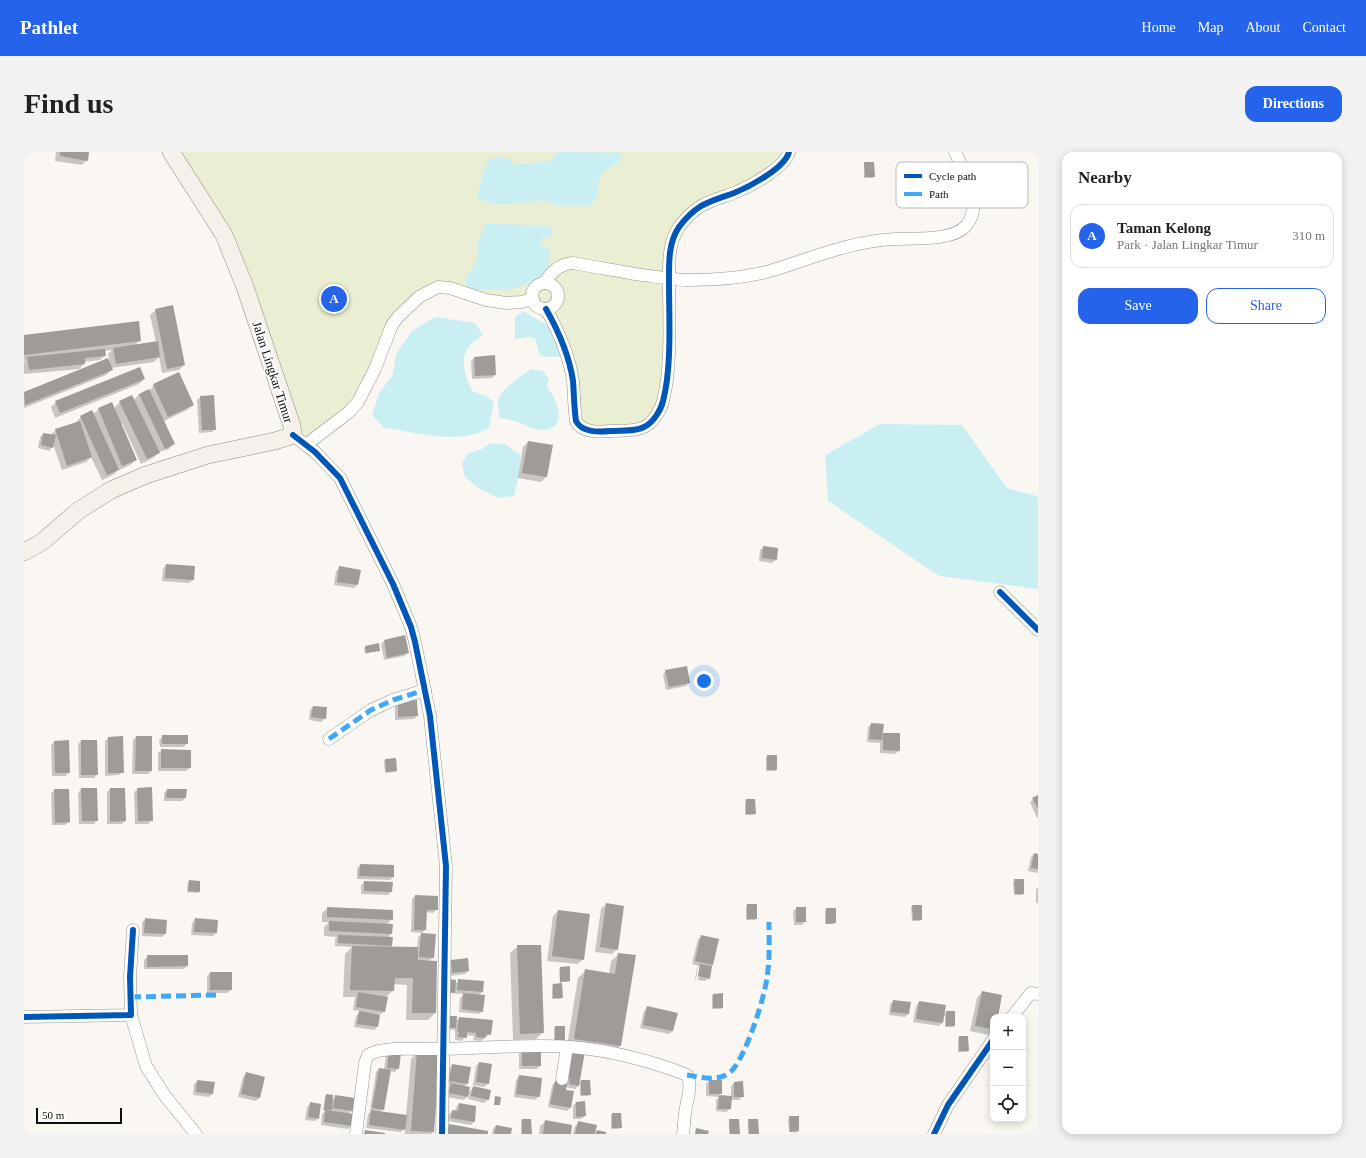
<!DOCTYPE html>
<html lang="en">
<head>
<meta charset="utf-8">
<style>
	body { margin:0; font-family:"Times New Roman",serif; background:#f2f2f2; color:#202124 }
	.controls { position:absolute; right:12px; bottom:12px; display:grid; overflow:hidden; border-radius:8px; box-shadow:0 2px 10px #0003 }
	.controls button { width:36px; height:36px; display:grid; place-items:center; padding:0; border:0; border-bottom:1px solid #e0e0e0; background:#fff; color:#202124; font:20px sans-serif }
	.scale { position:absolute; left:12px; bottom:10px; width:86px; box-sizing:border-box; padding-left:4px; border:2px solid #0e0e0e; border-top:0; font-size:11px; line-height:14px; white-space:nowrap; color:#0e0e0e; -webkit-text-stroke:3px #fff; paint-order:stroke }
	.you { position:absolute; left:680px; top:529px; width:14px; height:14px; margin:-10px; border:3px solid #fff; border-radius:50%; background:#1a73e8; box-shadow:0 0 0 6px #1a73e833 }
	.badge { display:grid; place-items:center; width:26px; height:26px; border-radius:50%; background:#2563eb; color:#fff; font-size:13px; font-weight:700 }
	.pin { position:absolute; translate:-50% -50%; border:2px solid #fff; box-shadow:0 1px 4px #0006 }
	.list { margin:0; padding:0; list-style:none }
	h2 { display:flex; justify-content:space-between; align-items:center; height:52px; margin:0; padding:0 16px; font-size:17px }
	h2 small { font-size:13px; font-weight:400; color:#757577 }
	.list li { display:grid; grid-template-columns:26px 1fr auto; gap:12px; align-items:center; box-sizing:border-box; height:64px; margin:0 8px 8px; padding:0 8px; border:1px solid #e0e0e0; border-radius:12px }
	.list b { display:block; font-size:15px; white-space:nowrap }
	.list p { margin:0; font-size:13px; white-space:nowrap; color:#757577 }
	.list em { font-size:13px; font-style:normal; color:#757577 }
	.actions { display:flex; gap:8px; padding:12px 16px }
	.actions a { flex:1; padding:9px 0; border:1px solid #2563eb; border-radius:12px; text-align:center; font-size:14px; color:#2563eb }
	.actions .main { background:#2563eb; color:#fff }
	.icon { flex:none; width:22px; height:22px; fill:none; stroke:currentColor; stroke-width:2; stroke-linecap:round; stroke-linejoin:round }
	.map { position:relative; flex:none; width:1014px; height:982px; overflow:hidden; border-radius:12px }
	header { display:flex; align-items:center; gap:24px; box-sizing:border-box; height:56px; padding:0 20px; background:#2563eb; color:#fff }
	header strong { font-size:19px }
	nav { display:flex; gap:22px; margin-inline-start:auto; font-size:14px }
	.intro { display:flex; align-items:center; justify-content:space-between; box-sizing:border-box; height:96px; padding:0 24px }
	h1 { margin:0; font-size:28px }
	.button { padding:10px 18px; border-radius:12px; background:#2563eb; color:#fff; font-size:14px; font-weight:700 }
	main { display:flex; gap:24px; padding:0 24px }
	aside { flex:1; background:#fff; border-radius:12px; box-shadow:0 2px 10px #0003 }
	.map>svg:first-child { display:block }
	.green { fill:#eaefd3 }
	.water { fill:#caeff3 }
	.shadow { fill:#0003 }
	.building { fill:#9e9b98 }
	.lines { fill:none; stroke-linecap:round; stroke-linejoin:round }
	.street-casing { stroke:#949391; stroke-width:13 }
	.secondary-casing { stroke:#8b8a87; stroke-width:18 }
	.street { stroke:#fefefd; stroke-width:12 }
	.secondary { stroke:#f5f1ea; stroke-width:17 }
	.quiet { stroke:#3fa9f5; stroke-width:5; stroke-dasharray:10 5; stroke-linecap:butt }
	.cycleway-casing { stroke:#fff; stroke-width:8 }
	.cycleway { stroke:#0057b8; stroke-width:6 }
	.labels { text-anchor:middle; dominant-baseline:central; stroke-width:4; stroke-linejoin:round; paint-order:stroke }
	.street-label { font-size:13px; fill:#0e0e0e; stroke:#fff }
	.key { fill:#fff; stroke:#b7b7b7; stroke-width:1 }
	.key-label { font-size:11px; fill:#0e0e0e }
</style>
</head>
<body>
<header>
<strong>Pathlet</strong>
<nav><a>Home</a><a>Map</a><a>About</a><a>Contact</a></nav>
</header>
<div class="intro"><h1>Find us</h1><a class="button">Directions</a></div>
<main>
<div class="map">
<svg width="1014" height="982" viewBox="0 0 1014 982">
	<rect width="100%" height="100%" fill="#faf7f2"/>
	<!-- green -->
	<path class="green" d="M147,0H758L754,14L668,60L647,95L639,250L613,277L577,280L552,269L533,177L497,150L414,135L384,155L325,260L304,276L291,300L269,282L221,135Z"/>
	<!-- water -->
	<g class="water">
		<path d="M537,0L599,1L595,10L581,19L574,30L573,45L567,53C556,53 544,54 533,53C528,52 523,49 517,49C497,49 471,58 453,45L459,20L465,7L483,5L489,13L525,9L534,1Z"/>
		<path d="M462,71L526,74L528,83L517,87V92L526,98C526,102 526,107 525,111C522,129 495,136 479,138C465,139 464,135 449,141L442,134L441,126L450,114L454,104V89Z"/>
		<path d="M499,159L528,176L540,205H522L516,203L511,187L505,185L491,187V165Z"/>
		<path d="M411,165L451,171L459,183C455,186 450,190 446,193C434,207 442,225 448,239L462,244L470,250L465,276C432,294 395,280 360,276L348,263L355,241L368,224L373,200L388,179Z"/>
		<path d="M508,217L519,219L525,228L523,235C534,248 545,277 518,278C510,278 501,273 494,270C488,268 482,267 475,266C475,261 474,255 474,250C476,237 497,223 508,217Z"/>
		<path d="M856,272L938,273L983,336L1013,344L1014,348V437L915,424L804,349L801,303Z"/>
		<path d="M467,291L481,292L497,303L495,323L490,344L475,346L456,337L441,325L438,311L443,302L458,297Z"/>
	</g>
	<!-- shadow -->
	<g class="shadow">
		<path d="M32,0H64L63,8L58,13L31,9Z"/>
		<path d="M841,11L850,25L848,26H840V12Z"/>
		<path d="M132,158L160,213L155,218L138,221L135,205L130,210L87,216V218L82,223L0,256V241L83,207L86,211L84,202L88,198L81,199V203L76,208L60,210V212L55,217L0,222V210L1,208H0V184L116,188L111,193L132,190L126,163Z"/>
		<path d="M450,206L471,223L468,226L448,227L447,209Z"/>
		<path d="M120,227L115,232L31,266L27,255L32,250Z"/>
		<path d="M130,233L169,253L163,258L140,269L150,291L145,297L135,300L129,306L117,312L98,271L97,272L112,308L106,313L93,319L89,323L78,328L67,305L62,310L38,318L29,292L28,295L25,299L14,296L16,285L19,282L26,283L32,278L52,271V270L57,265L69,262L75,257L90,256L96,250L110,248L115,242L126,238Z"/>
		<path d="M177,245L191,277L188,280L175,281L173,248Z"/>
		<path d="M504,290L522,325L517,330L494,326L499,295Z"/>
		<path d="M740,395L753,397L752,408L748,411L735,409L736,398Z"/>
		<path d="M142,413L170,415L169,428L165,431L138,429L139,417Z"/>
		<path d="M316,416L333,433L330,436L310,433L312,419Z"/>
		<path d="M360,489L384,501L380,504L360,508L357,492Z"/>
		<path d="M342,495L355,498L341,502L340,496Z"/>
		<path d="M642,519L665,531L662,534L642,538L639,522Z"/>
		<path d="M392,549L393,564L390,567L371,568V553Z"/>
		<path d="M289,555L301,566L297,570L285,568L286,558Z"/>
		<path d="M847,572L858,582H875V599L871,602L856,601V591L843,590L844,575Z"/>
		<path d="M139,584L163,591L160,595H136L135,588Z"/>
		<path d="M112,585L127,619L124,622H108L109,588Z"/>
		<path d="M84,586L99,620L95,623L81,624V589Z"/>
		<path d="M57,589L73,622L70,626H55L54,592Z"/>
		<path d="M30,590L45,620L42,624H28L27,593Z"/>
		<path d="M138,598L166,616L162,619H134V601Z"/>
		<path d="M743,604L752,618L751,619H742V606Z"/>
		<path d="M361,608L372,618L371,620L361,621L360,609Z"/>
		<path d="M57,637L73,668L70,672H55L54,641Z"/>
		<path d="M86,637L101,669L98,672H83V640Z"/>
		<path d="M114,637L128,668L124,672H111L110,640Z"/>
		<path d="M31,638L45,670L41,673H28L27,641Z"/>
		<path d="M143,638L161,646L158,649H140V641Z"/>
		<path d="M1014,644V665L1013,666L1006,650Z"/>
		<path d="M722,648L731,662L729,663H721V650Z"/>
		<path d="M1010,702L1014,703V721L1004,719L1007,705Z"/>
		<path d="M336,713L369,725L366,728L333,727V717Z"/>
		<path d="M991,728L999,742L998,743H990L989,730Z"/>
		<path d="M165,729L175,740L173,741L163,740L164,730Z"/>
		<path d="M340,730L368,731L367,740L364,743L337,742V733Z"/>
		<path d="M1013,736H1014V751H1012V738Z"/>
		<path d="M391,744L413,757L409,761L402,760L401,778L398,781L387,780L388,747Z"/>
		<path d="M582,752L593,797L588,802L571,800L577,757Z"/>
		<path d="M723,753L732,767L731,768H722V754Z"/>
		<path d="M889,754L897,767L896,769H888L887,755Z"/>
		<path d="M304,756L368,767L363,772L367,782L364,786L368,793L365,796H393L394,786L397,782L409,805L405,809L412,810L411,861L404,868H382L383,833L369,832V838L362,845L360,859L357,862H355L353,875L350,878L330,875L332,864L336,859L329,858L331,845H319L321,802L328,795L311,794V787L313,785L300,784V775L305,770H298V761Z"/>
		<path d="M773,756L781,769L778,773H770L769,759Z"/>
		<path d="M802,757L811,771L809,772H801V759Z"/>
		<path d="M534,759L559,807L554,812L523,809L529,764Z"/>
		<path d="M122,767L141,782L138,785L118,784V770Z"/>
		<path d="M171,767L192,781L189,784L167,783L168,771Z"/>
		<path d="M678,784L688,813L685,826L681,829L674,828L676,815H674L672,828H671L673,816L675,814L668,812L674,787Z"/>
		<path d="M494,794L519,880L512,887L489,888L486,801Z"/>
		<path d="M595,802L610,804L596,894L589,901L543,894L554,826L561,819L585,822L587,809Z"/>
		<path d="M124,804H163V814L160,817H120V808Z"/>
		<path d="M443,808L444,819L441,822L425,824L424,812L427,809Z"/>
		<path d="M537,816L545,829L544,830H537L538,846L536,847H528V834L529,832H536L535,817Z"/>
		<path d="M186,821L207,838L203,841H183V824Z"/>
		<path d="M435,828L458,840L454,844L458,859L455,862L435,860L436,846L440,842L424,841Z"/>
		<path d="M958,840L973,865H969V878L965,883L946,879L953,846Z"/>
		<path d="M689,842L698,856L697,857H688V844Z"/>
		<path d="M870,849L884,862L881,865L865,863L866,852Z"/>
		<path d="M895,850L920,863L922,860H930V874L929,875H921V864H919L918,871L915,874L889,870L892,854Z"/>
		<path d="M623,855L652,862L649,879L645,882L616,876L620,859Z"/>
		<path d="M435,866L466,882L457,889L449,888L450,884L442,883L438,889L431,888V878L424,877Z"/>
		<path d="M531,875H540L530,890V876Z"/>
		<path d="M935,885L944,899L942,900H934V887Z"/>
		<path d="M498,898L516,914L513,917H495V902Z"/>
		<path d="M365,900L374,916L371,920L366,919L359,957L356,960L382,964L387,907L394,900L409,980L407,982H381V976L377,980L342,976L344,962L347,959H346L352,920L355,917H360L362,904Z"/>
		<path d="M543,900L554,932L557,929L566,942L564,944H556V932L551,937L541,935L546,956L543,959L524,955L528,934L531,930L543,933Z"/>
		<path d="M455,911L464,932L460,935L449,933L452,914Z"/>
		<path d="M428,913L443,932L440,935L444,941L450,935L464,948L460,951L444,947L445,942L440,948L422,945L424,936L426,933L422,932L425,917Z"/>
		<path d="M222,921L239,926L235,946L232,949L214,945L219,925Z"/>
		<path d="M495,924L515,944L511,948L490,945L492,928Z"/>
		<path d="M174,929L188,942L185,945L169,943L170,932Z"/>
		<path d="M685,929L697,941L694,944L707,945V934L710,931L718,930L719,944L715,948H706V957L702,960L692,959V948L695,945L682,944V932Z"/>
		<path d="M302,943L308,948L312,944L328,959L324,962L327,974L324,977L297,973L298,962L302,959H299L301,945Z"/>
		<path d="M552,950L561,964L557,967H549V954Z"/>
		<path d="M286,952L294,966L291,969L281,968L283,955Z"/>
		<path d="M435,952L450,970L447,973L424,969L425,962L429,959H431L432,955Z"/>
		<path d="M588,962H596L597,975L595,977H587V963Z"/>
		<path d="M766,965L774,979L771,982H770L772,980H765L764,967Z"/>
		<path d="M498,968L506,982H497V969Z"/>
		<path d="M706,968L715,982H705V970Z"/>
		<path d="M725,968L733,982H724V969Z"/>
		<path d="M522,969L546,982H515L516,974Z"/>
		<path d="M554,971L570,982L573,979L581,982H549L551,974Z"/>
		<path d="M472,974L486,982H468L469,977Z"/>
	</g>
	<!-- building -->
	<g class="building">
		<path d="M36,0H65L64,9L36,4Z"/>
		<path d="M840,10H850L851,25H841Z"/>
		<path d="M149,153L161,213L143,217L131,157Z"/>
		<path d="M115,169L117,189L0,203V183Z"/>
		<path d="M134,189L136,205L92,212L89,196Z"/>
		<path d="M81,197L82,204L61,206V212L5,218L3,205Z"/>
		<path d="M471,203L472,223L451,224L450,205Z"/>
		<path d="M84,206L89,218L1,253L0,240Z"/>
		<path d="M116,215L121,227L36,261L31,249Z"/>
		<path d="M155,220L170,253L144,265L129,232Z"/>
		<path d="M125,237L151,292L141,297L115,242Z"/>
		<path d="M108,243L136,301L123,307L95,249Z"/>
		<path d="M190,243L192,278H178L176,244Z"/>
		<path d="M88,250L113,308L98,314L74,256Z"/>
		<path d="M68,258L95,318L83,323L56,264Z"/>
		<path d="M56,269L68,305L43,314L31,277Z"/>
		<path d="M19,281L32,283L29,296L17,293Z"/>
		<path d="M504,289L529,293L523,325L498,321Z"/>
		<path d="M739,394L754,396L753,408L738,406Z"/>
		<path d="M142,412L171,414L170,428L141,426Z"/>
		<path d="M315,414L337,418L334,433L313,430Z"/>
		<path d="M381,483L385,501L363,506L360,488Z"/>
		<path d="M355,491L356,499L342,501L341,494Z"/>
		<path d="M663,514L666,531L645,535L641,518Z"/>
		<path d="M393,548L394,564L374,565V549Z"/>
		<path d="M289,554L303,555L302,567L287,565Z"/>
		<path d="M847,571L860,572L858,588L845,587Z"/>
		<path d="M859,581H876V599L859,598Z"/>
		<rect x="138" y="583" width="26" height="9"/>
		<path d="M99,584L100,621H84V585Z"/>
		<path d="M112,584H128V619H111Z"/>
		<path d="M45,588L46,621H31L30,589Z"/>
		<path d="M57,588H73L74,623H57Z"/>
		<path d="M137,597L167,598V616H137Z"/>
		<rect x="743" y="603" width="10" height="15"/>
		<path d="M372,606L373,619L362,620L361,607Z"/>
		<path d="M128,635L129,669H114L113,636Z"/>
		<path d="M57,636H73L74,669H58Z"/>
		<path d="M86,636H101L102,669L86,670Z"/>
		<path d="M30,637H45L46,670L31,671Z"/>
		<path d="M143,637H163L162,646H142Z"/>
		<path d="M1014,643V657L1008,646Z"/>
		<path d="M722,647H731L732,662H722Z"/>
		<path d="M1010,701L1014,702V717L1007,716Z"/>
		<path d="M336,712L370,713V725L335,724Z"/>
		<path d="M990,727H1000V742H991Z"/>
		<path d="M165,728L176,729V740L164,739Z"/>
		<path d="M340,729L369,730L368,740L340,739Z"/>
		<path d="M391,743L414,744V758H403L402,778H390Z"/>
		<path d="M582,751L600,754L594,798L576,795Z"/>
		<rect x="723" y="752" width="10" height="15"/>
		<path d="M888,753H898V768H889Z"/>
		<path d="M303,755L369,758V768L303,765Z"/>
		<rect x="772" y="755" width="10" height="15"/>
		<path d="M802,756H812V771L802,772Z"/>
		<path d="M534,758L566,762L560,808L528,804Z"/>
		<path d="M121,766L143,768L142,782L120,781Z"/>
		<path d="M171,766L194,768L193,781L170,780Z"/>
		<path d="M305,769L369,772L368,782L305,779Z"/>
		<path d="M397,781L412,782L410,806L395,805Z"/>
		<path d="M314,783L369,785L368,794L314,791Z"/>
		<path d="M677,783L695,787L689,813L671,809Z"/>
		<path d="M493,793H517L520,881L496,882Z"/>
		<path d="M328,794L394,795V808L413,809L412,861H388L389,826H371L370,839L326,838Z"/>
		<path d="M594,801L612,803L597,894L550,887L561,817L591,822Z"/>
		<path d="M123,803H164V814L123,815Z"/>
		<path d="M444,806L445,819L428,821L427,808Z"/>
		<path d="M676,812L688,814L686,827L674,824Z"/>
		<path d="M546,814V829L536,830V815Z"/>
		<rect x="186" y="820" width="22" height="18"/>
		<path d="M425,827L432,828L431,841L425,840Z"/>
		<path d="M434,827L460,829L459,840L433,838Z"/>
		<path d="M538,831L539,846H529V832Z"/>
		<path d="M958,839L978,843L974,865H969V877L951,874Z"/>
		<path d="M334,840L364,845L361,860L332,855Z"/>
		<path d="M439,841L461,843L459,860L438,857Z"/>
		<path d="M699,841V856H689V842Z"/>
		<path d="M869,848L887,850L885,862L867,860Z"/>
		<path d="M895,849L922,853L919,871L892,867Z"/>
		<path d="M623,854L654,861L649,879L619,873Z"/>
		<path d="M335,859L356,863L354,875L333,872Z"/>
		<rect x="922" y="859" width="9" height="15"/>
		<path d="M425,864H433L432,876H424Z"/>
		<path d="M435,865L469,868L467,883L462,882L461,886L452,885V881L443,880V886L434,885L435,880L433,879Z"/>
		<rect x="531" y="874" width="10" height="15"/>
		<path d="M935,884H944L945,899H935Z"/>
		<path d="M546,896L561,899L555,934L545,932L546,926L541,924Z"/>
		<rect x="498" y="897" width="19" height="17"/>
		<path d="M365,899L377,901L375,917L363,916Z"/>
		<path d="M393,899L416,901L410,980L387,979Z"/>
		<path d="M455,910L468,912L465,932L452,930Z"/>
		<path d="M428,912L447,915L444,932L425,929Z"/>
		<path d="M355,916L367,918L360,958L348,956Z"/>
		<path d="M222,920L241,925L236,946L217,942Z"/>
		<path d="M495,923L518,926L516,945L492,942Z"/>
		<path d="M173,928L191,930L189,942L172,940Z"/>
		<path d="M557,928H566L567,943H557Z"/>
		<rect x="685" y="928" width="13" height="14"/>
		<path d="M531,929L543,932L542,938L550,939L547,956L526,952Z"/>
		<path d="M719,929L720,945H710V930Z"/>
		<path d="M427,931L446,935L444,945L425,941Z"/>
		<path d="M449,934L467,938L465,948L447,944Z"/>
		<path d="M302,942L309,943L308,958H300Z"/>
		<path d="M311,943L331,946L329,959L309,956Z"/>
		<path d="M695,943L708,944L707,957H694Z"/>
		<path d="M471,944L477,945L476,953H470Z"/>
		<path d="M561,949L562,964L552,965V950Z"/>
		<path d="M286,950L297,952L295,967L284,965Z"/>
		<path d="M435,951L452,954L451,970L427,966L428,958L434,959Z"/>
		<path d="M301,958L330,962L328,974L300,970Z"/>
		<path d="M347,958L383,963L381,978L345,973Z"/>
		<path d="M588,961H597L598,976H588Z"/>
		<path d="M765,964H775V979L766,980Z"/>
		<path d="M498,967H507L508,982H498Z"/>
		<path d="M705,967H715L716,982H706Z"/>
		<path d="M724,967H734L735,982H725Z"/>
		<path d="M521,968L548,973L547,982H519Z"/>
		<path d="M554,969L573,973L571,982H551Z"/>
		<path d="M425,972L464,979V982H423Z"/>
		<path d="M472,973L488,976L487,982H470Z"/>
		<path d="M672,976L685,979L684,982H671Z"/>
		<path d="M341,978L361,981V982H340Z"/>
		<path d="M573,978L582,980V982H572Z"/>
	</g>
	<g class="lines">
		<!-- street casing -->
		<g class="street-casing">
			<g id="street">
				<path d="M520,131C528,120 535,112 549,111C569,115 590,118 611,122C629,124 647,128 665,128C692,128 720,126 746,119C789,106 826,89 872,87C891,86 928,89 942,74C960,52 941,22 931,0"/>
				<circle cx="521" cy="144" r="13"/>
				<path d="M522,157C535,180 545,202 549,229C550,242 550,255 552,269C558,281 575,280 587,279C597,278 610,280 620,275C629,271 637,258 639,249C648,215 645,166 645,131C645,112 644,91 655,75C661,67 669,59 677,54C688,48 699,45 710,41C725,35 761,16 765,0"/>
				<path d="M269,283L291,300L316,326L369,432L387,475L391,490L406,564L422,714L418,982"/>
				<path d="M283,292L325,260L334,250L351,217L368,173L374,165L395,145L414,135L426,136L462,148L482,151L497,150L509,147"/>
				<path d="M976,440L1014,478"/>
				<path d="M305,587L347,558L369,548L401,538"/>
				<path d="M107,863L122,914L141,944L172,982"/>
				<path d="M0,865L107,863L106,825L109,778"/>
				<path d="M988,865L1007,841L1014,842"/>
				<path d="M538,927L543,895"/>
				<path d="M332,982L341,911L344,903C362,893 399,898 419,897C462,896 505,892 547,895C585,898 628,909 663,923C669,935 662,950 661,962C660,969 660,975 659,982"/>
				<path d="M910,982L924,953L969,888"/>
			</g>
		</g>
		<!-- secondary casing -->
		<g class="secondary-casing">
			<path id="secondary" d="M0,400L18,390L54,359L87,338L122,323L184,303L251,289L269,283L268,274L221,135L200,83L147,0"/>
		</g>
		<!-- street -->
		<use href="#street" class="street"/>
		<!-- secondary -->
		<use href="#secondary" class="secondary"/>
		<!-- quiet -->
		<g class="quiet">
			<path d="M305,587L347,558L369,548L401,538"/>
			<path d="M107,845L193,843"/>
			<path d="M663,923C675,925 690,929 702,923C704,922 708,919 709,917C722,903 741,845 743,825C746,807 745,789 745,770"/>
		</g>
		<!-- cycleway casing -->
		<g class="cycleway-casing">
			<g id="cycleway">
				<path d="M522,157C535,180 545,202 549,229C550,242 550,255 552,269C558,281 575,280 587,279C597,278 610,280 620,275C629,271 637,258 639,249C648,215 645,166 645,131C645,112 644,91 655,75C661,67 669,59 677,54C688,48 699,45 710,41C725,35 761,16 765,0"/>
				<path d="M269,283L291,300L316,326L369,432L387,475L391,490L406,564L422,714L418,982"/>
				<path d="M976,440L1014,478"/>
				<path d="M0,865L107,863L106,825L109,778"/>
				<path d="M910,982L924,953L969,888"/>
			</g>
		</g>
		<!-- cycleway -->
		<use href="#cycleway" class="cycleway"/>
	</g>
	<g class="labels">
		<!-- street labels -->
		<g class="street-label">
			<text transform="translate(249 220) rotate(72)">Jalan Lingkar Timur</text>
		</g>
	</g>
	<!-- legend -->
	<rect x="872" y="10" width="132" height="46" rx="6" class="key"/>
	<rect x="880" y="22" width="18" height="4" fill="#0057b8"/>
	<rect x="880" y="40" width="18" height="4" fill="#3fa9f5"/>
	<g class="key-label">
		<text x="905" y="28">Cycle path</text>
		<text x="905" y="46">Path</text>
	</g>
</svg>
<div class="controls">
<button>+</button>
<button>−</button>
<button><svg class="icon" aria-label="locate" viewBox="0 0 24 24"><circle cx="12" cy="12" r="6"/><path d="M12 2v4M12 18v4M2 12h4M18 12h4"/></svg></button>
</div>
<div class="scale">50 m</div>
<div class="you"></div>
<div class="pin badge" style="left:310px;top:147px">A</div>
</div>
<aside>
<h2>Nearby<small></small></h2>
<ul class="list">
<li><span class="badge">A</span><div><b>Taman Kelong</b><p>Park · Jalan Lingkar Timur</p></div><em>310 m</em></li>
</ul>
<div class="actions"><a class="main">Save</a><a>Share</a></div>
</aside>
</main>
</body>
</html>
